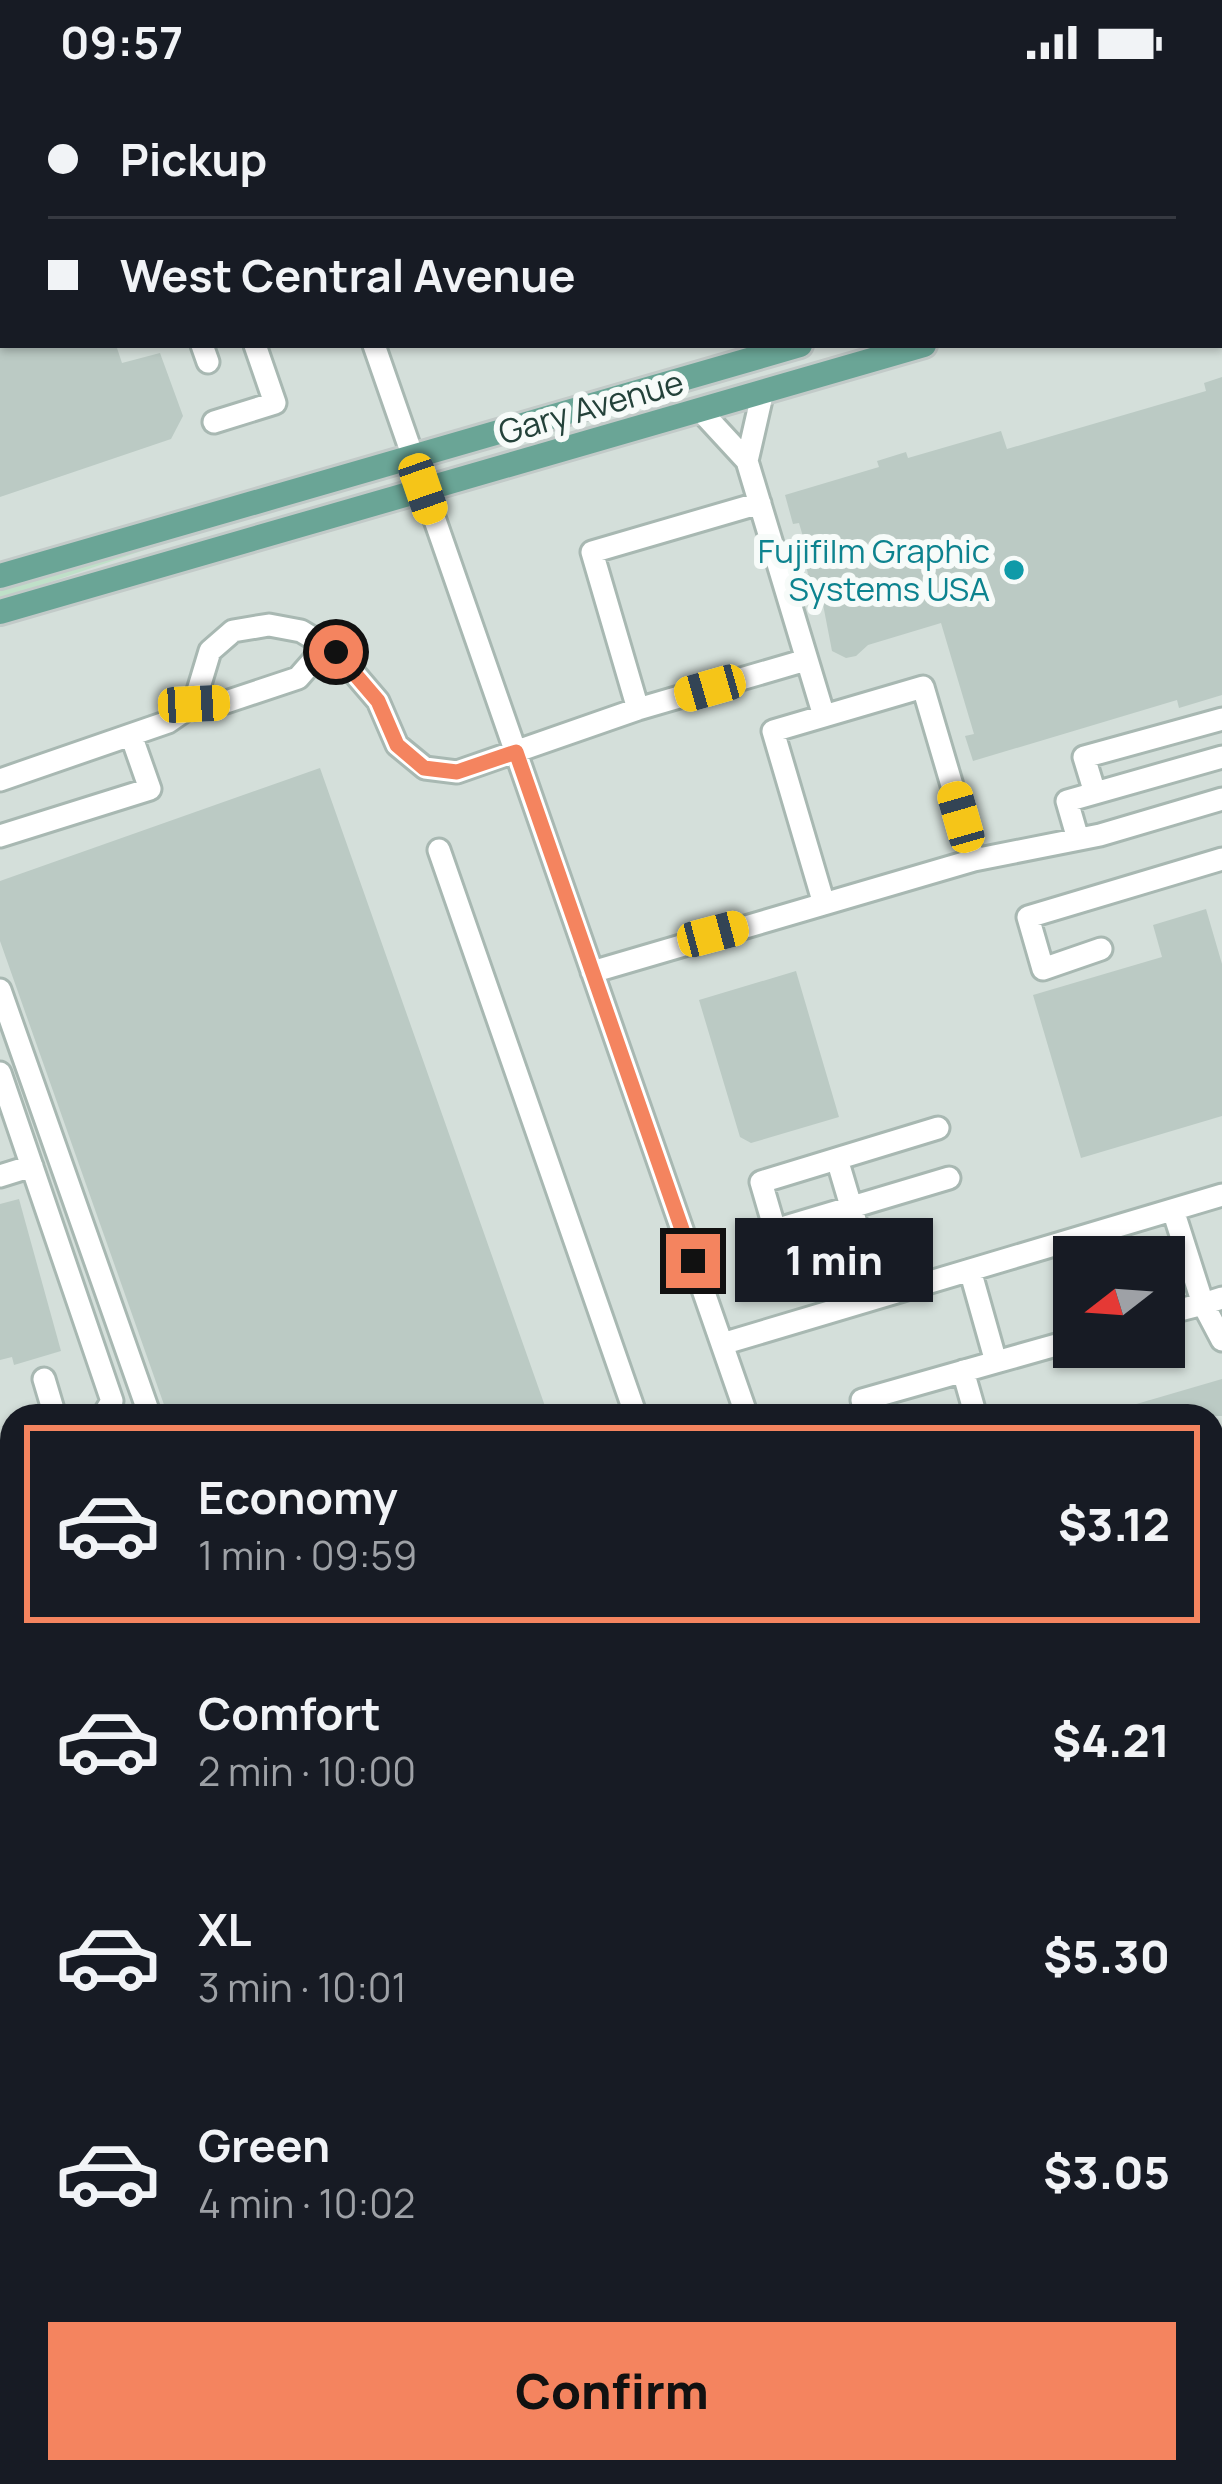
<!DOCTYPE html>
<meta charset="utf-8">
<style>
:root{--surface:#171b24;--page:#20242c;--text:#f1f3f6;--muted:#9ea1a6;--line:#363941;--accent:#f4845f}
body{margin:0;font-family:Manrope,sans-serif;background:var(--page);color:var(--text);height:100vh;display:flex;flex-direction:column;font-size:45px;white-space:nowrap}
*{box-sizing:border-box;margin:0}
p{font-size:39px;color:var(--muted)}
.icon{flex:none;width:66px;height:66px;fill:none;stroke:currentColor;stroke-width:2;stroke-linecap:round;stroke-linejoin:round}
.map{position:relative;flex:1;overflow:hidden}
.drawer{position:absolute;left:0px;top:1320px;width:1224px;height:1080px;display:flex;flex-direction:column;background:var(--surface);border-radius:36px 36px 0 0;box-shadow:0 3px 9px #0004}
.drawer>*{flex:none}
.top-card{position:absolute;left:0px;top:0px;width:1224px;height:264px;box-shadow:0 3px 9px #0004;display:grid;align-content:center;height:264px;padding:0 48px;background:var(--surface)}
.needle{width:78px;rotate:253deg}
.fabs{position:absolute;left:1053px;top:1152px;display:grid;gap:24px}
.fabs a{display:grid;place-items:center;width:132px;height:132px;border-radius:0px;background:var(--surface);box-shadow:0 3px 9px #0004;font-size:60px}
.end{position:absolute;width:54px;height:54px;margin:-27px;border:15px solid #f4845f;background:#111;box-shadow:0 0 0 6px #111}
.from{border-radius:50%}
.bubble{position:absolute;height:84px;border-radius:0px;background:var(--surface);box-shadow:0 3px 9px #0004;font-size:39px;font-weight:800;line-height:84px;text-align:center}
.car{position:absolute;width:36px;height:72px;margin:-36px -18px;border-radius:15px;box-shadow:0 0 9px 3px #0007;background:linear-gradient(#f5c518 24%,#345 0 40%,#f5c518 0 76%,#345 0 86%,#f5c518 0)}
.top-card b{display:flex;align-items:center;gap:42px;height:114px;font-size:45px}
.top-card b+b{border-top:3px solid var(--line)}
.top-card i{width:30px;height:30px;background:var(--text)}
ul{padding:21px 0 0;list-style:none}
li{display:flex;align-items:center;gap:36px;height:198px;margin:0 24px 18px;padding:0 24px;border:6px solid transparent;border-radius:0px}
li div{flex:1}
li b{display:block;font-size:45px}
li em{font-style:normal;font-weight:800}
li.current{border-color:var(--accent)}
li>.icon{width:108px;height:108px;stroke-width:1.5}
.button{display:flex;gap:24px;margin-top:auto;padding:24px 48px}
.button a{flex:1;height:138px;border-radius:0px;background:var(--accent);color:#111;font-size:48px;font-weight:800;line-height:138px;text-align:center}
.status{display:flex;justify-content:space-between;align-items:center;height:84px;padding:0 60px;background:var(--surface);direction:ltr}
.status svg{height:33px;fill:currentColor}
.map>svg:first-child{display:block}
</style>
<div class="status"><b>09:57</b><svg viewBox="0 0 49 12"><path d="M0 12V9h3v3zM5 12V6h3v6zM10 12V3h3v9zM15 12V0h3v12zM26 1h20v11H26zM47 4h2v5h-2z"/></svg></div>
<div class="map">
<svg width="1222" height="2400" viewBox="0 0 1222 2400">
<rect width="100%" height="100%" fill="#e6efeb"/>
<path fill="#d4dfda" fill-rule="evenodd" d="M0,0H1222V2400H0ZM3,3H1221V261H3ZM1074,1173H1164V1263H1074ZM12,1332H1212V2388H12Z"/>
<path fill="#bfe0c8" d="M173,453L174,456L0,515V504Z"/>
<path fill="#bbcac4" d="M0,261H116L122,279L160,269L183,332L171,355L0,413Z
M1222,293V611L1179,624L1177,616L973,677L965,652L974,650L941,539L868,561L856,572L846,574L832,567L821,510L814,512L812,504L807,505L803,491L808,490L806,482L811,480L799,439L793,440L785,411L879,383L877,377L906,368L908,374L1001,347L1007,365L1206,307L1204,299Z
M320,684L546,1325L526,1332H168L0,857V797Z
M1206,825L1222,880V1032L1081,1074L1033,911L1162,873L1153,841Z
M796,887L839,1033L751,1059L740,1053L699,916Z
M19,1115L61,1267L14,1281L12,1273L0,1276V1120Z
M1222,1295V1332H1110L1109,1328Z"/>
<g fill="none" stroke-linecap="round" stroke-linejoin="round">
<defs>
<path id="minor" d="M116,0L117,3
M166,0L167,3
M284,0L285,3
M642,0L643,3
M956,0L957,3
M1221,44H1222
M202,261L208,278
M374,261L747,1332
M699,325L747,377L824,632
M214,338L275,319L255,261
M747,377L763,307
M760,419L592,468L638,625L806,576
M194,620L226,618L298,594L326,562
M0,696L168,638L194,620L210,567L233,547L269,541L301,547L336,568L378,617L397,661L425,684L457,688L638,625
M1095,709L1084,673L1222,635
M0,752L150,705L131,651
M1078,755L1067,717L1222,673
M439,766L636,1332
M824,820L773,647L923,603L974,776
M1101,865L1043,885L1028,833L1222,775
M592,888L974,776L1100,751L1222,715
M0,906L150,1332
M0,989L112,1317L103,1332
M938,1044L761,1098L775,1146L949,1094
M837,1075L878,1213
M0,1092L32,1082
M1222,1214L1203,1220L1222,1256
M1164,1230L1203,1220L1173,1126
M722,1260L1222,1111
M996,1278L1074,1256
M963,1287L975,1329L964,1332
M44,1295L55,1332
M866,1332L862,1316L996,1278L970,1186
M0,1375L12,1372
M0,1668L12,1664
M0,1712L12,1755
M1212,1747L1222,1743
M0,2016L12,2013
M1212,2072L1222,2069
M1222,2338L1212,2342L1222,2370
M901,2388V2400
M1116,2388L1120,2400
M511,2400V2388
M586,2400L628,2388
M1024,2400L1067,2388"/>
<path id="major" d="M1221,140H1222
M1221,176H1222
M0,492L800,261
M0,528L924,261"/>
</defs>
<use href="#minor" stroke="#a8b8b2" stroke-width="27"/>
<use href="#major" stroke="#c2cac8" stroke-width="30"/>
<path stroke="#86b3a5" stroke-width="3" stroke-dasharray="6 9" stroke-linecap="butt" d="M1221,99H1222"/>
<use href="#minor" stroke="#fff" stroke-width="21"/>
<use href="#major" stroke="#6aa596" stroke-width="24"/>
<defs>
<path id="rail" d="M1212,1792L1222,1789
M0,2034L12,2031"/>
</defs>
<use href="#rail" stroke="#5f7d75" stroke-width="10"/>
<use href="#rail" stroke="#f7fbf9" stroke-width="6" stroke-dasharray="18" stroke-linecap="butt"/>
</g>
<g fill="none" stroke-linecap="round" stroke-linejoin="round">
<path stroke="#f4845f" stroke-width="15" d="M336,568L378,617L397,661L424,684L457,688L516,668L693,1177"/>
</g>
<circle fill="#0f9aa8" stroke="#f7fbf9" stroke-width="4.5" cx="1014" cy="486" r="12"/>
<g text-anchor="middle" stroke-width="12" stroke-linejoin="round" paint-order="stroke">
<g font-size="33" fill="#24423a" stroke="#f7fbf9">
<text transform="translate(591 323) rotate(-16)" y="12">Gary Avenue</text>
</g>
<g font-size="33" fill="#0d838f" stroke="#f7fbf9" text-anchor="end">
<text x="990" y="479">Fujifilm Graphic<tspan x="990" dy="38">Systems USA</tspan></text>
</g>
</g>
</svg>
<div class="fabs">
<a><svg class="needle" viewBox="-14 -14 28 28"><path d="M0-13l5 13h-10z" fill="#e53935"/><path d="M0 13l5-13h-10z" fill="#9ea1a6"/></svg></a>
</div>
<i class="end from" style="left:336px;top:568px"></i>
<i class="end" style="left:693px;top:1177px"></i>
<div class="bubble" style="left:735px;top:1134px;width:198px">1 min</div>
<i class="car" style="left:423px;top:405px;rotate:161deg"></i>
<i class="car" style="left:710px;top:604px;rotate:254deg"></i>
<i class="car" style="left:194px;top:620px;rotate:87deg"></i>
<i class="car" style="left:961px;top:733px;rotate:344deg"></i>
<i class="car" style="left:713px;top:850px;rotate:75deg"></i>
<div class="top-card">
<b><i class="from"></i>Pickup</b>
<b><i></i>West Central Avenue</b>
</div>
<section class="drawer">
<ul>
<li class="current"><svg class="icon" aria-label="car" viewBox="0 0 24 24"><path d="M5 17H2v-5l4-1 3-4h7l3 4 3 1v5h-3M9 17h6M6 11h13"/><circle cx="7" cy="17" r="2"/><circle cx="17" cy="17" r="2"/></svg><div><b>Economy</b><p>1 min · 09:59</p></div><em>$3.12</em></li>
<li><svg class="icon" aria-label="car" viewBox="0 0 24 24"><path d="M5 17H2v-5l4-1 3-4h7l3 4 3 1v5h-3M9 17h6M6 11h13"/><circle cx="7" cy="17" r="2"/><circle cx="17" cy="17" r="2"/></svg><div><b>Comfort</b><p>2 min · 10:00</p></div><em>$4.21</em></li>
<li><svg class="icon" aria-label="car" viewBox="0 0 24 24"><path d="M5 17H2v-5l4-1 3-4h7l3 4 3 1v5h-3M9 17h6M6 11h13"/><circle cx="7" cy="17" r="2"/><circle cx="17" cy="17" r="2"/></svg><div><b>XL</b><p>3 min · 10:01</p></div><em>$5.30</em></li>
<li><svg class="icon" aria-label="car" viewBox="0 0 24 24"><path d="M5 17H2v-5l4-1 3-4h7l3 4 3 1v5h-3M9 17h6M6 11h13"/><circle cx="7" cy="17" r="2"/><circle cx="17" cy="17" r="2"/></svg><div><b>Green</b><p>4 min · 10:02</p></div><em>$3.05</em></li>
</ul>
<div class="button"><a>Confirm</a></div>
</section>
</div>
